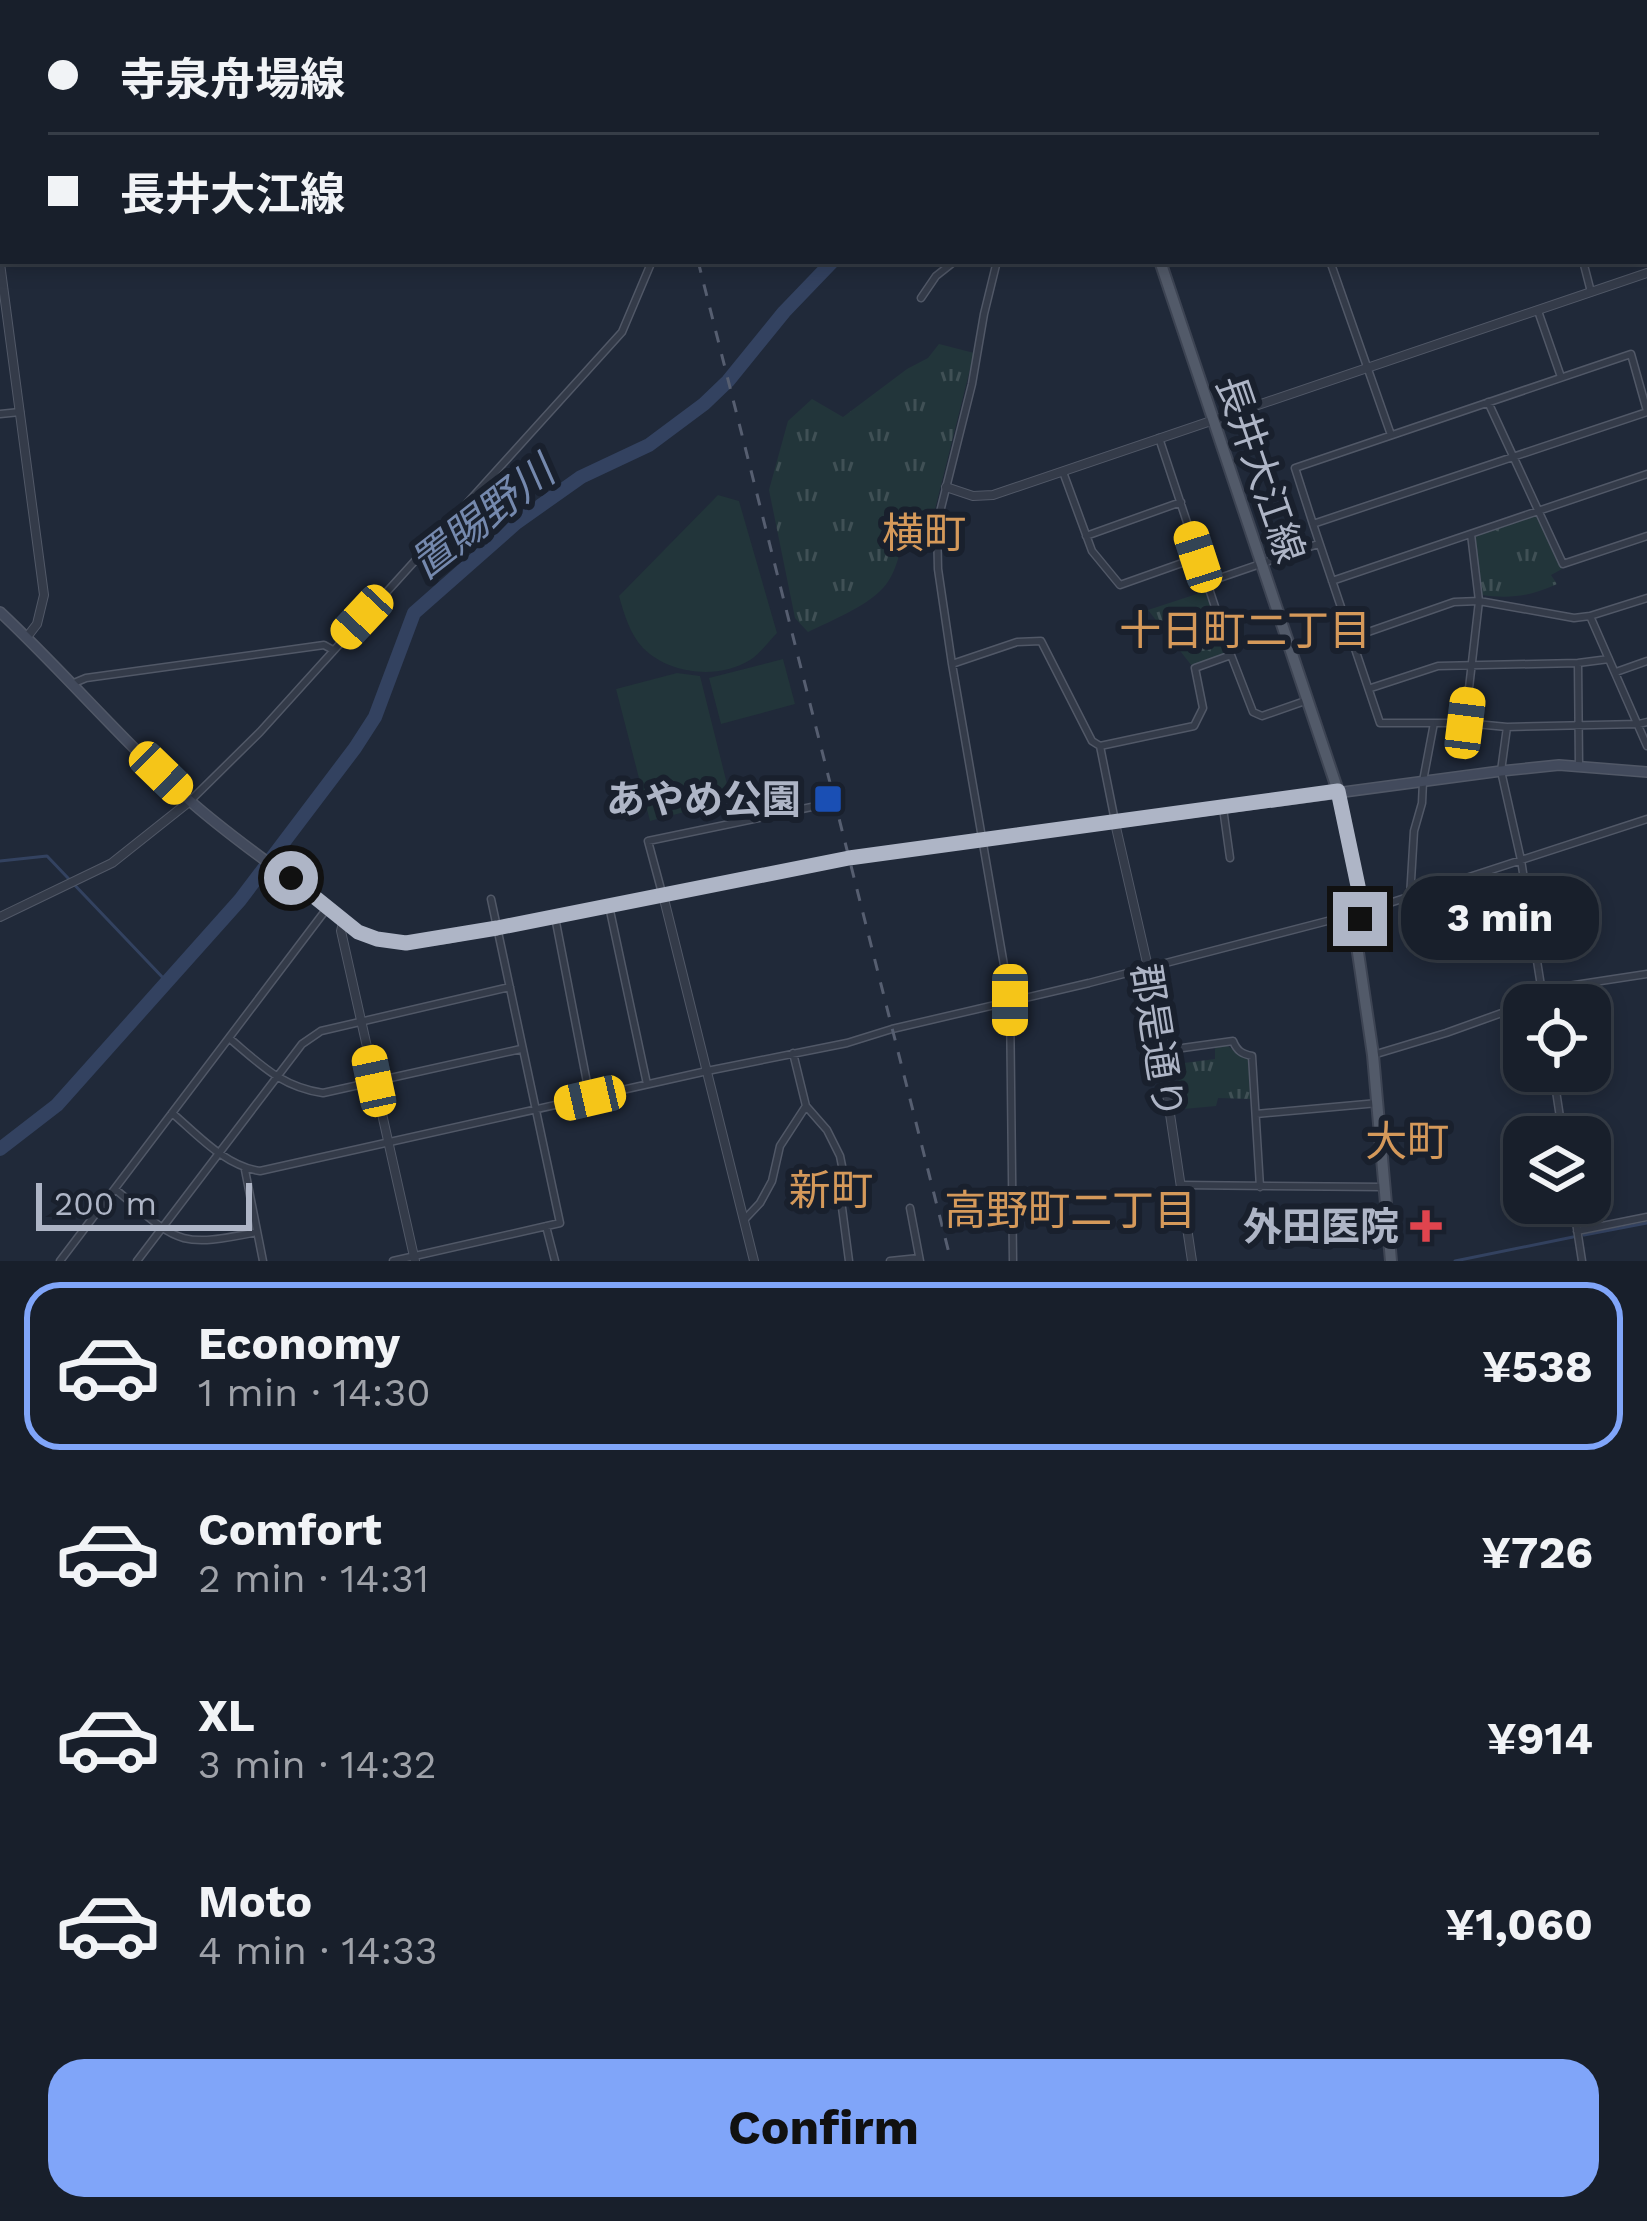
<!DOCTYPE html>
<meta charset="utf-8">
<style>
:root{--surface:#181f2b;--page:#252c37;--text:#f1f3f6;--muted:#9fa2a9;--line:#363d47;--accent:#80a5f9}
body{margin:0;font-family:"Work Sans","Noto Sans JP",sans-serif;background:var(--page);color:var(--text);height:100vh;display:flex;flex-direction:column;font-size:45px;white-space:nowrap}
*{box-sizing:border-box;margin:0}
p{font-size:39px;color:var(--muted)}
.icon{flex:none;width:66px;height:66px;fill:none;stroke:currentColor;stroke-width:2;stroke-linecap:round;stroke-linejoin:round}
.map{position:relative;height:1261px;overflow:hidden}
.drawer{display:flex;flex-direction:column;background:var(--surface);flex:1}
.drawer>*{flex:none}
.top-card{position:absolute;left:0px;top:0px;width:1647px;height:264px;box-shadow:0 6px 18px #0003,0 0 0 3px var(--line);display:grid;align-content:center;height:264px;padding:0 48px;background:var(--surface)}
.controls{position:absolute;left:1503px;top:984px;display:grid;gap:24px}
.controls a{display:grid;place-items:center;width:108px;height:108px;border-radius:24px;background:var(--surface);box-shadow:0 6px 18px #0003,0 0 0 3px var(--line);font-size:60px}
.scale{position:absolute;left:36px;bottom:30px;width:216px;box-sizing:border-box;padding-left:12px;border:6px solid #aeb5c6;border-top:0;font-size:33px;line-height:42px;white-space:nowrap;color:#aeb5c6;-webkit-text-stroke:9px #19202d;paint-order:stroke}
.end{position:absolute;width:54px;height:54px;margin:-27px;border:15px solid #aeb5c6;background:#111;box-shadow:0 0 0 6px #111}
.from{border-radius:50%}
.bubble{position:absolute;height:84px;border-radius:36px;background:var(--surface);box-shadow:0 6px 18px #0003,0 0 0 3px var(--line);font-size:39px;font-weight:700;line-height:84px;text-align:center}
.car{position:absolute;width:36px;height:72px;margin:-36px -18px;border-radius:15px;box-shadow:0 0 9px 3px #0007;background:linear-gradient(#f5c518 24%,#345 0 40%,#f5c518 0 76%,#345 0 86%,#f5c518 0)}
.top-card b{display:flex;align-items:center;gap:42px;height:114px;font-size:45px}
.top-card b+b{border-top:3px solid var(--line)}
.top-card i{width:30px;height:30px;background:var(--text)}
ul{padding:21px 0 0;list-style:none}
li{display:flex;align-items:center;gap:36px;height:168px;margin:0 24px 18px;padding:0 24px;border:6px solid transparent;border-radius:36px}
li div{flex:1}
li b{display:block;font-size:45px}
li em{font-style:normal;font-weight:700}
li.current{border-color:var(--accent)}
li>.icon{width:108px;height:108px;stroke-width:1.5}
.primary-button{display:flex;gap:24px;margin-top:auto;padding:24px 48px}
.primary-button a{flex:1;height:138px;border-radius:36px;background:var(--accent);color:#111;font-size:48px;font-weight:700;line-height:138px;text-align:center}
.map>svg:first-child{display:block}
</style>
<div class="map">
<svg width="1647" height="1261" viewBox="0 0 1647 1261">
<defs>
<pattern id="grass-tufts" width="24" height="20" patternUnits="userSpaceOnUse" patternTransform="scale(3)"><rect width="24" height="20" fill="#22353a"/><path d="M3 7l-1-3M5 7V3M7 7l1-3M15 17l-1-3M17 17v-4M19 17l1-3" fill="none" stroke="#405055"/></pattern>
</defs>
<rect width="100%" height="100%" fill="#202939"/>
<path fill="url(#grass-tufts)" d="M939,344L974,353L933,517L907,516C903,538 899,571 883,588C864,608 832,620 808,632L795,618L769,490L788,421L812,399L843,417L907,369L928,358Z
M1537,514L1562,569L1551,575L1557,584C1531,596 1511,599 1482,595L1475,535Z
M1206,591L1225,653L1192,666L1148,610Z
M1227,1045L1237,1054L1248,1059L1251,1099L1218,1098L1216,1106L1183,1109L1176,1064L1215,1059V1047Z"/>
<path fill="#22353a" d="M718,495L739,501L777,633C769,641 760,654 750,660C718,680 669,674 643,648C630,634 624,614 619,596Z
M783,659L795,704L721,724L709,678Z
M677,673L700,676L731,800L650,821L616,689Z"/>
<g fill="none" stroke-linecap="round" stroke-linejoin="round">
<path stroke="#334260" stroke-width="3" d="M932,3L935,0
M0,861L47,856L167,982
M1584,1235L1647,1223
M1455,1261L1573,1237"/>
<path stroke="#334260" stroke-width="14" d="M1140,3L1147,0
M0,1149L57,1105L240,900L355,748L375,717L414,613L516,523L581,477L649,445L704,404L728,381L784,312L833,261"/>
<defs>
<path id="minor" d="M627,0V3
M812,0L815,3
M1046,3L1048,0
M1644,76L1647,75
M997,261L984,314L972,384L937,524L938,569L952,664L1010,1000L1013,1261
M1330,261L1391,435
M1583,261L1591,292
M921,298L936,276L955,261
M1538,311L1561,377
M1488,402L1563,564L1647,536
M0,414L20,412
M1159,438L1231,655L1253,712L1262,716L1305,701
M1063,472L1092,551L1120,585L1199,557
M1313,524L1295,468L1631,354L1647,411
M1086,536L1181,502
M1332,581L1647,474
M1208,582L1318,544
M1590,616L1647,746
M1351,638L1454,602L1479,601L1574,618L1590,616L1647,598
M1578,663L1579,766
M952,664L1017,642L1041,641L1092,741L1100,746L1115,821
M1616,672L1647,661
M74,683L86,678L324,645L333,650
M1371,688L1438,666L1578,663L1609,659
M1434,723H1380L1313,524L1647,412
M1465,723L1507,727L1501,771L1521,860L1544,1005
M1507,727L1639,724L1647,722
M1100,746L1194,726L1203,708L1195,668L1231,655
M190,801L260,732L622,332L652,261
M1223,808L1230,858
M662,893L648,841L826,804
M1410,897L1414,831L1422,803L1423,781L1434,723H1465L1479,601L1471,534
M609,906L647,1084
M555,917L590,1098
M1542,990L1647,974
M229,1038C260,1064 281,1087 323,1093L521,1049
M1161,1051L1233,1041C1237,1051 1242,1054 1252,1056L1260,1187
M793,1053L806,1106L827,1130L840,1156L845,1181L841,1200L849,1261
M1373,1055L1446,1033L1524,1005
M1553,1071L1563,1137
M172,1113C198,1135 225,1166 260,1171L707,1071L847,1043L892,1029L1089,983L1362,912L1647,819
M1256,1114L1378,1103
M245,1170L263,1261
M1181,1185L1383,1187
M115,1189C177,1241 175,1249 257,1232
M1573,1203L1582,1261
M910,1208L920,1261
M744,1220L760,1203L772,1181L780,1146L806,1106
M546,1226L555,1261
M1577,1231L1647,1217
M60,1261L328,907
M137,1261L302,1044L321,1031L510,987
M393,1261L560,1223L491,899
M890,1261L919,1258"/>
<path id="tertiary" d="M0,263L44,595L37,624L27,637
M946,487L973,496L993,495L1647,273
M1115,823L1148,967L1192,1261
M663,895L754,1261
M0,917L112,863L190,801
M344,919L341,931L415,1261"/>
<path id="secondary" d="M1611,0V3
M1644,141L1647,152
M0,612C65,673 123,742 190,801C243,848 304,886 358,931L377,939L406,943L446,938L849,858L1501,771L1559,765L1647,772"/>
<path id="primary" d="M1070,0L1071,3
M1160,261L1338,791L1362,905L1355,932L1373,1055L1391,1261"/>
</defs>
<use href="#minor" stroke="#515867" stroke-width="9"/>
<use href="#tertiary" stroke="#515867" stroke-width="10"/>
<use href="#secondary" stroke="#515867" stroke-width="12"/>
<use href="#primary" stroke="#3d4453" stroke-width="14"/>
<use href="#minor" stroke="#343b49" stroke-width="6"/>
<use href="#tertiary" stroke="#343b49" stroke-width="8"/>
<use href="#secondary" stroke="#424a5c" stroke-width="9"/>
<use href="#primary" stroke="#525a69" stroke-width="10"/>
<path stroke="#565e70" stroke-width="3" stroke-dasharray="12 12" stroke-linecap="butt" d="M637,0L638,3
M698,261L951,1261"/>
</g>
<g fill="none" stroke-linecap="round" stroke-linejoin="round">
<path stroke="#aeb5c6" stroke-width="15" d="M291,878L358,932L377,939L406,943L497,928L849,858L1338,791L1362,905L1360,919"/>
</g>
<rect fill="#1a4fb4" stroke="#19202d" stroke-width="4.5" x="813" y="784" width="30" height="30" rx="6"/>
<path fill="#e0444e" stroke="#19202d" stroke-width="4.5" d="M1420 1208h12v12h12v12h-12v12h-12v-12h-12v-12h12z"/>
<g text-anchor="middle" stroke-width="12" stroke-linejoin="round" paint-order="stroke">
<g font-size="39" fill="#aeb5c6" stroke="#19202d">
<text transform="translate(1261 469) rotate(71)" y="14">長井大江線</text>
<text transform="translate(1158 1041) rotate(81)" y="14">郡是通り</text>
</g>
<g font-size="39" font-weight="bold" fill="#aeb5c6" stroke="#19202d" text-anchor="end">
<text x="801" y="813">あやめ公園</text>
<text x="1399" y="1240">外田医院</text>
</g>
<g font-size="42" font-style="italic" fill="#7589ae" stroke="#19202d">
<text transform="translate(482 517) rotate(-38)" y="15">置賜野川</text>
</g>
<g font-size="42" fill="#d5995a" stroke="#19202d">
<text x="924" y="548">横町</text>
<text x="1245" y="645">十日町二丁目</text>
<text x="1407" y="1156">大町</text>
<text x="831" y="1205">新町</text>
<text x="1070" y="1225">高野町二丁目</text>
</g>
</g>
</svg>
<div class="controls">
<a><svg class="icon" aria-label="locate" viewBox="0 0 24 24"><circle cx="12" cy="12" r="6"/><path d="M12 2v4M12 18v4M2 12h4M18 12h4"/></svg></a>
<a><svg class="icon" aria-label="layers" viewBox="0 0 24 24"><path d="M12 4l9 5-9 5-9-5zM3 14l9 5 9-5"/></svg></a>
</div>
<div class="scale">200 m</div>
<i class="end from" style="left:291px;top:878px"></i>
<i class="end" style="left:1360px;top:919px"></i>
<div class="bubble" style="left:1401px;top:876px;width:198px">3 min</div>
<i class="car" style="left:1198px;top:557px;rotate:342deg"></i>
<i class="car" style="left:362px;top:617px;rotate:223deg"></i>
<i class="car" style="left:1465px;top:723px;rotate:7deg"></i>
<i class="car" style="left:161px;top:773px;rotate:134deg"></i>
<i class="car" style="left:1010px;top:1000px;rotate:180deg"></i>
<i class="car" style="left:374px;top:1081px;rotate:348deg"></i>
<i class="car" style="left:590px;top:1098px;rotate:257deg"></i>
<div class="top-card">
<b><i class="from"></i>寺泉舟場線</b>
<b><i></i>長井大江線</b>
</div>
</div>
<section class="drawer">
<ul>
<li class="current"><svg class="icon" aria-label="car" viewBox="0 0 24 24"><path d="M5 17H2v-5l4-1 3-4h7l3 4 3 1v5h-3M9 17h6M6 11h13"/><circle cx="7" cy="17" r="2"/><circle cx="17" cy="17" r="2"/></svg><div><b>Economy</b><p>1 min · 14:30</p></div><em>¥538</em></li>
<li><svg class="icon" aria-label="car" viewBox="0 0 24 24"><path d="M5 17H2v-5l4-1 3-4h7l3 4 3 1v5h-3M9 17h6M6 11h13"/><circle cx="7" cy="17" r="2"/><circle cx="17" cy="17" r="2"/></svg><div><b>Comfort</b><p>2 min · 14:31</p></div><em>¥726</em></li>
<li><svg class="icon" aria-label="car" viewBox="0 0 24 24"><path d="M5 17H2v-5l4-1 3-4h7l3 4 3 1v5h-3M9 17h6M6 11h13"/><circle cx="7" cy="17" r="2"/><circle cx="17" cy="17" r="2"/></svg><div><b>XL</b><p>3 min · 14:32</p></div><em>¥914</em></li>
<li><svg class="icon" aria-label="car" viewBox="0 0 24 24"><path d="M5 17H2v-5l4-1 3-4h7l3 4 3 1v5h-3M9 17h6M6 11h13"/><circle cx="7" cy="17" r="2"/><circle cx="17" cy="17" r="2"/></svg><div><b>Moto</b><p>4 min · 14:33</p></div><em>¥1,060</em></li>
</ul>
<div class="primary-button"><a>Confirm</a></div>
</section>
